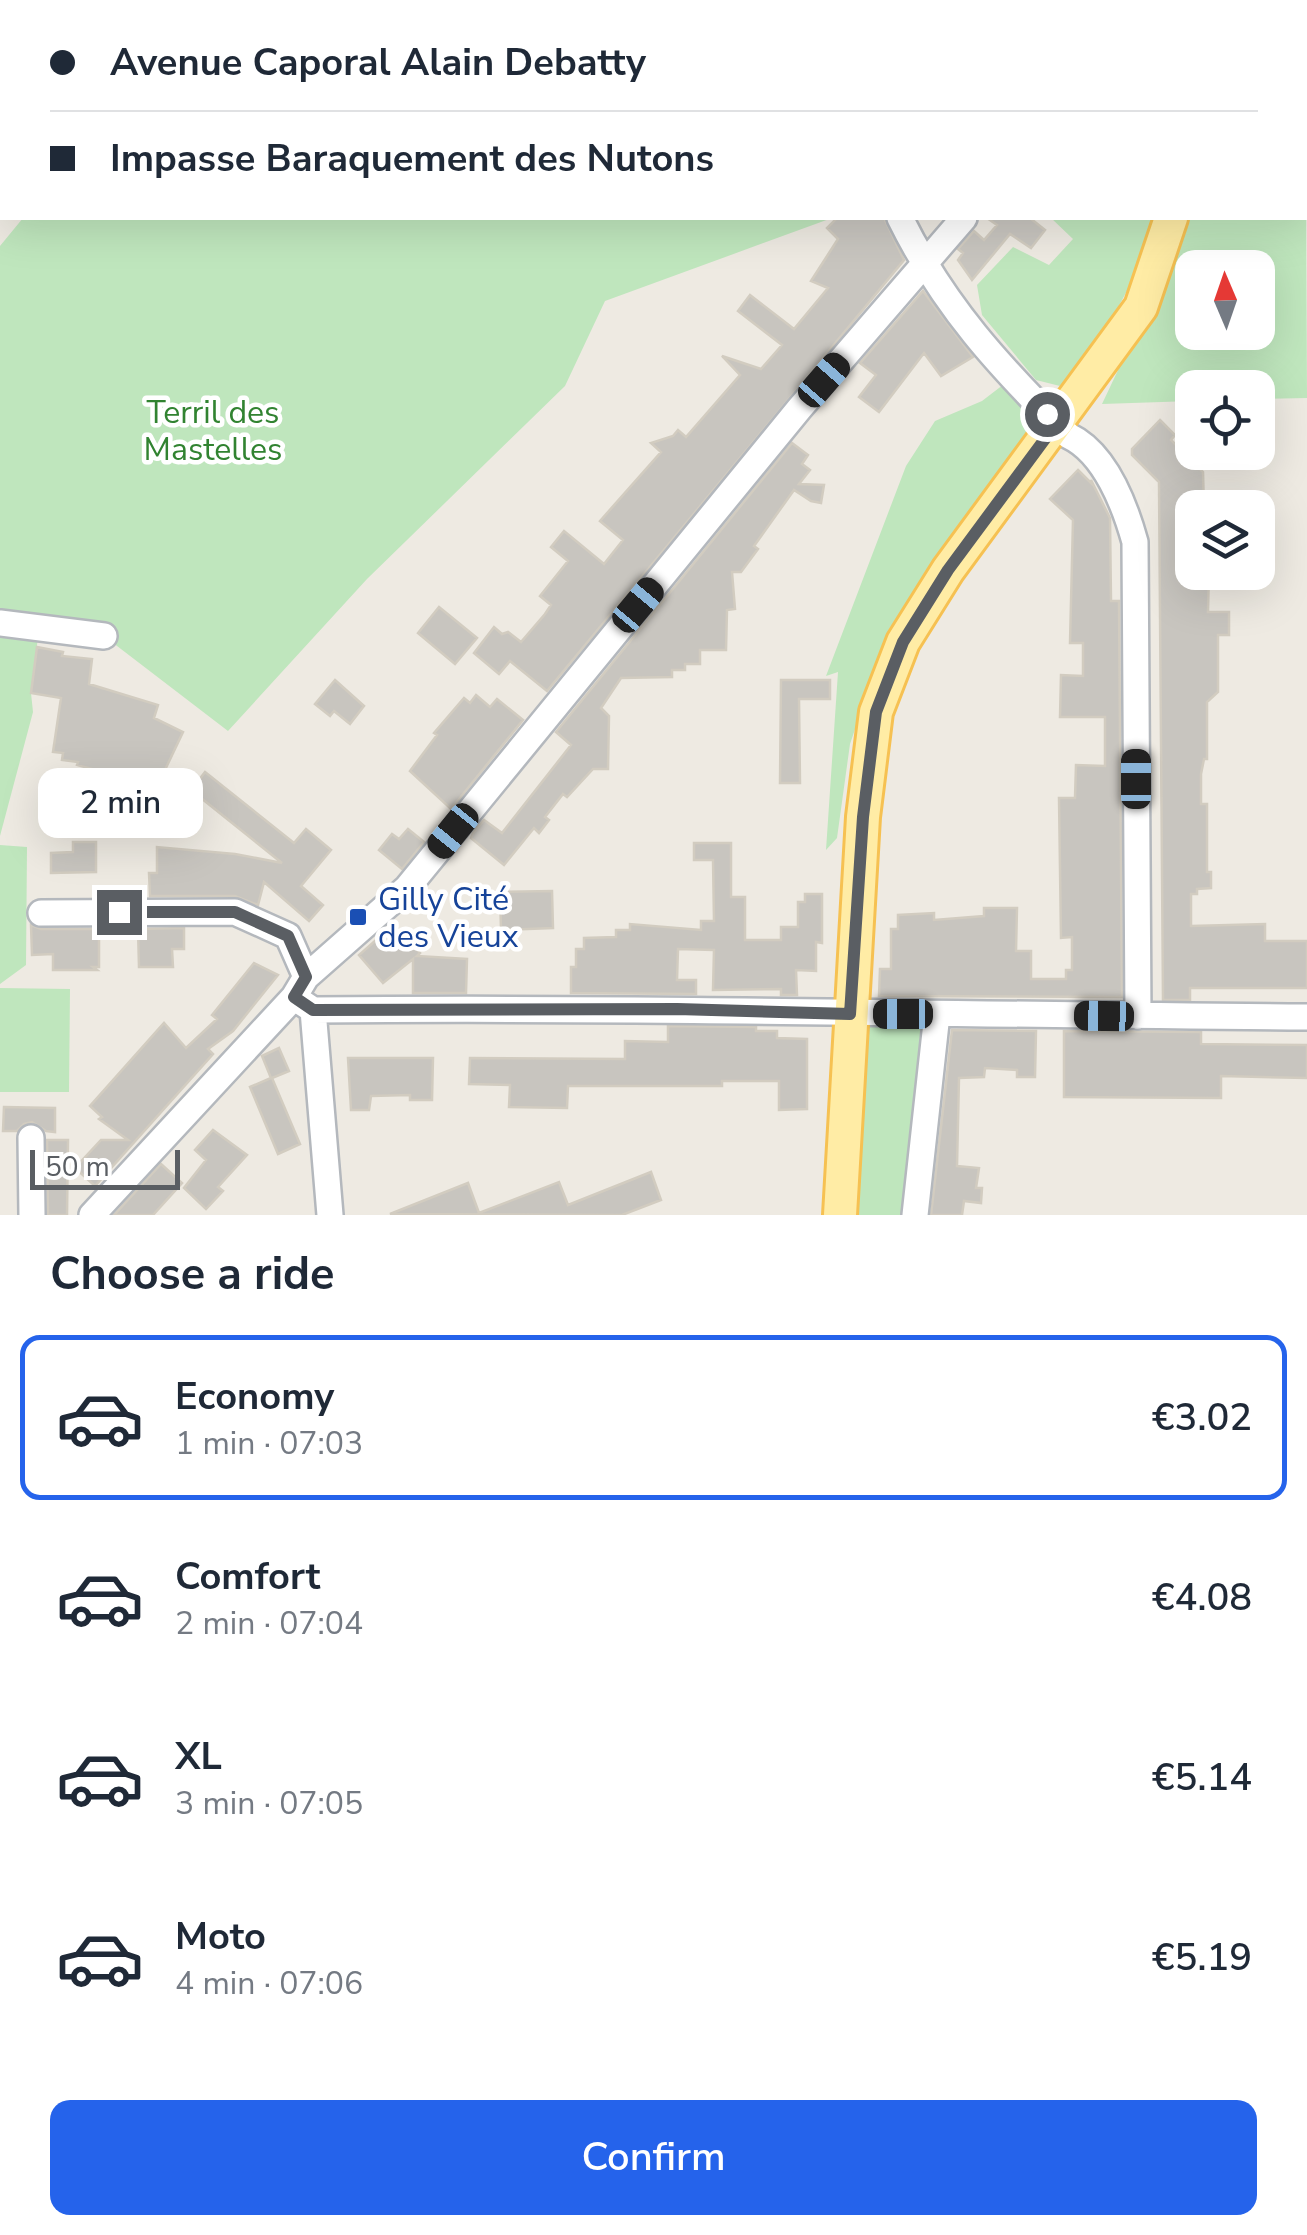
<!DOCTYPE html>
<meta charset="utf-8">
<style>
:root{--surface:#fff;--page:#f6f6f7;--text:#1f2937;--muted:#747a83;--line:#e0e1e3;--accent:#2563eb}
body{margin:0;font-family:"Nunito Sans",sans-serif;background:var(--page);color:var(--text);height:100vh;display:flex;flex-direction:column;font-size:38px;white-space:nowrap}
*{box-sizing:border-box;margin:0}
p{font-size:32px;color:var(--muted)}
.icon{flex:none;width:55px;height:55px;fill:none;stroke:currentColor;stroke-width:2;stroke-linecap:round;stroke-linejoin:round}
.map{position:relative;height:1215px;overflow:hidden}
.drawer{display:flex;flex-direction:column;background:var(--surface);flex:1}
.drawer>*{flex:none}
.guide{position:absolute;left:0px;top:0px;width:1308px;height:220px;box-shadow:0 10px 40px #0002;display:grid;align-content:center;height:220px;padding:0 50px;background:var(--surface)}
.needle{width:65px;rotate:358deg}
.tools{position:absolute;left:1175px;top:250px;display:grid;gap:20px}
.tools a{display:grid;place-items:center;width:100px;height:100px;border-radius:20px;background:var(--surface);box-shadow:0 10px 40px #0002;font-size:50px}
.scale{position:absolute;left:30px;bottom:25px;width:150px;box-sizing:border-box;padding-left:10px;border:5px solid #5a5e63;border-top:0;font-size:28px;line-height:35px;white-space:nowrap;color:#5a5e63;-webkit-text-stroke:8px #fff;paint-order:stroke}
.end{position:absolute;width:45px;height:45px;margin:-22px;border:12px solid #5a5e63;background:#fff;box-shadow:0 0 0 5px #fff}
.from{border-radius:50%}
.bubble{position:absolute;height:70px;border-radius:20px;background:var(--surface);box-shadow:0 10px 40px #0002;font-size:32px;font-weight:600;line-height:70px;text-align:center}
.car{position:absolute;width:30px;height:60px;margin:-30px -15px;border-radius:12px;box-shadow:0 0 8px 2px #0007;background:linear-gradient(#222 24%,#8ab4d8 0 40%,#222 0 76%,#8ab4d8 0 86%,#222 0)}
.guide b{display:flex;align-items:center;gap:35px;height:95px;font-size:38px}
.guide b+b{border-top:2px solid var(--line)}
.guide i{width:25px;height:25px;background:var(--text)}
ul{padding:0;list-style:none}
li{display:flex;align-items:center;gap:30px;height:165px;margin:0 20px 15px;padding:0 30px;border:5px solid transparent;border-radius:20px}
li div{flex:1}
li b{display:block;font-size:38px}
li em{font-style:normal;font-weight:600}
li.selected{border-color:var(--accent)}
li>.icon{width:90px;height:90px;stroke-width:1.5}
h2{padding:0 50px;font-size:45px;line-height:120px}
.cta{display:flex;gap:20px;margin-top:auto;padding:20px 50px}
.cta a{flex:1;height:115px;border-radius:20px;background:var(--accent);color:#fff;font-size:40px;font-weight:600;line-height:115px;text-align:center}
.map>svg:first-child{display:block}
</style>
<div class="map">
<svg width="1307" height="1215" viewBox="0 0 1307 1215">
<rect width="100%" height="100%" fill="#eeeae2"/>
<path fill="#bfe6bd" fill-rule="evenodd" d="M0,0H655L656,2H2V23Z
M1305,16L1307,398L1258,399V388H1192V401L1102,404L1190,218H1305ZM1192,268H1258V332H1192Z
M23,218H832L605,301L565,386L367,579L228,731L104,636L0,620V246Z
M1051,218H1152L1139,268L1095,351L1060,386L1036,380L982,315L977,285L1013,247L1049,265L1073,239Z
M1012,378L1047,414L889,629L850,744L837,838L826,850L838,672L826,676L906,466L935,421L982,401Z
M0,633L38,637L31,693L33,712L0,836Z
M0,845L27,847L26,965L0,984Z
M0,988L70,989L69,1092H0Z
M926,1024L911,1215H854L860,1025Z"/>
<path fill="#c8c5bf" stroke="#d2ccc0" stroke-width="2.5" d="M837,218H884L904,260L547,691L510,661L499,674L474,653L494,627L502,634L508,632L521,642L545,614L551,605L540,596L568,561L551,547L564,531L604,564L623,540L600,521L661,452L651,443L673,436L678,430L686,437L740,375L722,356L761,369L782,345L738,311L750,295L794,329L828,288L811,281L838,239L827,228Z
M987,218H1030L1045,230L1031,248L1010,234L972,280L958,260L963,253L958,249L974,231L984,240L997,225Z
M923,291L973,357L941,376L924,353L879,412L859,397L876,375L860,363Z
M1160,420L1175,435L1171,440L1203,472L1204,508H1192V572H1209L1208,612H1229V635H1218V692L1207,702V759H1204L1201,774V804H1207V872H1211V888L1197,889V894H1191V926L1265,924V941H1307V988H1190V1000H1163L1159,482L1132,455V449Z
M792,443L808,455L802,464L810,470L799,484L824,485L821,503L811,501L794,490L754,546L758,549L741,572H732L735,609L727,610L726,650H700V664H685V670H672V677L621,678L601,708L609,716L608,769H593L567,797L563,794L545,817L549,820L539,833L534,828L504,865L471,838L473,833L484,820L502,833L571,745L556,732Z
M1078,470L1091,483V480L1110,518L1111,601H1119L1122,997L879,996L880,969H891V929H898V915L934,913V920L984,916V908H1017L1016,951H1031V979H1066V970H1072V937L1061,938L1059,798H1075L1076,765L1105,766V717H1060L1061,675L1083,676V643H1070L1073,520L1050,499Z
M439,607L477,638L455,664L418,633Z
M37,647L63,652L62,656L92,659L89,684L158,705L154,718L183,732L155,791L141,784L134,799L109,793L95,787L99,771L77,765L78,762L62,760L63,753L53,752L61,698L31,693Z
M335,680L364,706L350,724L334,711L330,716L315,704Z
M781,680H830V699H799L800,783H780Z
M476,695L490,707L497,699L523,720L451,809L410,771L437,735L434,733L464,698L470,703Z
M205,772L294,843L306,829L331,850L301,886L323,905L309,921L264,882L258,905L235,896H150L149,873H157V847L235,854L282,863L191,790Z
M408,829L424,842L402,869L379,850L392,834L399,839Z
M73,842H96V872L51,873V853L73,852Z
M694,843H731V897H745V940H781V927H798V902H805V894H822V943L816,942V971L796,970L797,995H781V989L713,990L714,950L678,949L677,980H696V994L571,993V967H576V949H584V938L616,937V930H630V924L701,930V921H714L713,860H694Z
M552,891L553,928L501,930L500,892Z
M394,924L420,953L417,956L467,959L466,993H413V959L383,983L359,955Z
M31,925L41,929H99V967H93L97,970H53V954L32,955Z
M184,928V949H172L173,967H139L138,929Z
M254,963L278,975L233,1031L208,1049L213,1054L95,1186L75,1168L101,1140H128L99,1119L102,1117L90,1106L164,1023L186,1048L217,1019L212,1015Z
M668,1026L756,1027V1031H777V1038L807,1039V1109L779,1110V1081H722V1086H568L567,1108L509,1107L510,1085L469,1084L470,1058L625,1059V1041L668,1042Z
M952,1030L1036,1031L1035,1077H1017V1070L985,1068L984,1077L959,1078L957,1166L979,1168L976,1188H982L981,1203L964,1201L962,1215H931Z
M1064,1031L1201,1032V1044L1307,1045V1078L1221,1076V1098L1064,1097Z
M279,1048L289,1071L272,1078L300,1144L278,1154L250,1087L271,1078L262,1056Z
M348,1058H433L432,1100H410V1095L371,1096L369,1110H351Z
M4,1107L55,1108V1132L46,1131L32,1122L24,1124L17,1131H3Z
M213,1130L247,1155L218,1187L223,1191L206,1209L184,1188L206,1160L195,1150Z
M47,1140H68L67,1215H48Z
M161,1164L182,1183L153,1215H114Z
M651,1172L661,1200L622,1215L390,1214L468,1183L479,1213L559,1182L568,1205Z"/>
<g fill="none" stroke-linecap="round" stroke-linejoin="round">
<defs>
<path id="minor" d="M816,0L817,2
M163,2L165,0
M0,202L2,199
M900,218C944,307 999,366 1069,436C1105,453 1125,506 1135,542L1138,1016
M0,623L104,636
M41,913L235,912L288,936L306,977
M301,1002L313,1010L330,1215
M313,1010C644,1007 976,1015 1307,1017
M31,1138L32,1215
M92,1215L294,997L306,977L407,888L799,409L964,218
M915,1215L937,1014"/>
<path id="major" d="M1148,0V2
M840,1215L863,817L876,712L903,642L948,570L1141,307L1171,218"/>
</defs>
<use href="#minor" stroke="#b4b8bd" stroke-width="30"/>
<use href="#major" stroke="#f6c152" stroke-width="38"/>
<use href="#minor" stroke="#fff" stroke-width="25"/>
<use href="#major" stroke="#ffeca5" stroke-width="32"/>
</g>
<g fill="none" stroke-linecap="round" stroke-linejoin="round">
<path stroke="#5a5e63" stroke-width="12" d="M119,912H235L288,936L306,977L294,997L313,1010L677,1009L850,1014L863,817L876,712L903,642L948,570L1056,424L1047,414"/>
</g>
<rect fill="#1a4fb4" stroke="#fff" stroke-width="4" x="348" y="907" width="20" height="20" rx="5"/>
<g text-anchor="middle" stroke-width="9" stroke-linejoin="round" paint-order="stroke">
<g font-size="32" fill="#318331" stroke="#fff">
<text x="213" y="423">Terril des<tspan x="213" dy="37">Mastelles</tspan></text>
</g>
<g font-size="32" fill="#164399" stroke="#fff" text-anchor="start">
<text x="378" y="910">Gilly Cité<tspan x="378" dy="37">des Vieux</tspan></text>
</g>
</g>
</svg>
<div class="tools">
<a><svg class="needle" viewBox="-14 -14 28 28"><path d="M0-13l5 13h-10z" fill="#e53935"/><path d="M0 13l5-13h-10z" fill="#747a83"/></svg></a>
<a><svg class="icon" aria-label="locate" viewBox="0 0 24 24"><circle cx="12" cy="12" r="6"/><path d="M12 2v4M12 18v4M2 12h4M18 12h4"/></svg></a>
<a><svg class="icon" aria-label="layers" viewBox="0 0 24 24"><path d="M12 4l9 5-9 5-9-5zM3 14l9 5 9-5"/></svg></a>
</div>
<div class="scale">50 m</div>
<i class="end from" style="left:1047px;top:414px"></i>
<i class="end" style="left:119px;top:912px"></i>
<div class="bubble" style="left:38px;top:768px;width:165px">2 min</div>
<i class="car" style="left:824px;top:380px;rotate:41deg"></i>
<i class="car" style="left:638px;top:605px;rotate:40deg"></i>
<i class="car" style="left:1136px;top:779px;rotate:0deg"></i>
<i class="car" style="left:453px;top:831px;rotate:219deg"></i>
<i class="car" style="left:903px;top:1014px;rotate:270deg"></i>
<i class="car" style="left:1104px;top:1016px;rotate:271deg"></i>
<div class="guide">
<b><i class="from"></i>Avenue Caporal Alain Debatty</b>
<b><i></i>Impasse Baraquement des Nutons</b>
</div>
</div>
<section class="drawer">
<h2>Choose a ride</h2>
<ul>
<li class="selected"><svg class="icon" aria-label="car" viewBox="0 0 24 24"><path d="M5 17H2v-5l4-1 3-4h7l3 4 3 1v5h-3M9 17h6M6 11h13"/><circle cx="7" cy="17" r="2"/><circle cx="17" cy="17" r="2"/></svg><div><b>Economy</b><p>1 min · 07:03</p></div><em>€3.02</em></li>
<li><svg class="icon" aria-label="car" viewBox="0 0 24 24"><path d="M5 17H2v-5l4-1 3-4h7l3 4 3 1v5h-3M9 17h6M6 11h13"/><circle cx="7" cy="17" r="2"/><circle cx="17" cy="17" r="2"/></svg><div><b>Comfort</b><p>2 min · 07:04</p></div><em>€4.08</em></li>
<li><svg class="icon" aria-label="car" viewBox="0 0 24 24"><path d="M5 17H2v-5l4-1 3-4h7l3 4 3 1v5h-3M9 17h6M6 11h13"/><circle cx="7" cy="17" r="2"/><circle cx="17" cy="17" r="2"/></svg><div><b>XL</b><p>3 min · 07:05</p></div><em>€5.14</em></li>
<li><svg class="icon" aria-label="car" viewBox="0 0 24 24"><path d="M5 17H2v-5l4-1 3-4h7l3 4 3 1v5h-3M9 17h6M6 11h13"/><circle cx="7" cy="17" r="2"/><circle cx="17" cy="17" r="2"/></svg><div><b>Moto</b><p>4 min · 07:06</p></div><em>€5.19</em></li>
</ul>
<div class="cta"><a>Confirm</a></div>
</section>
